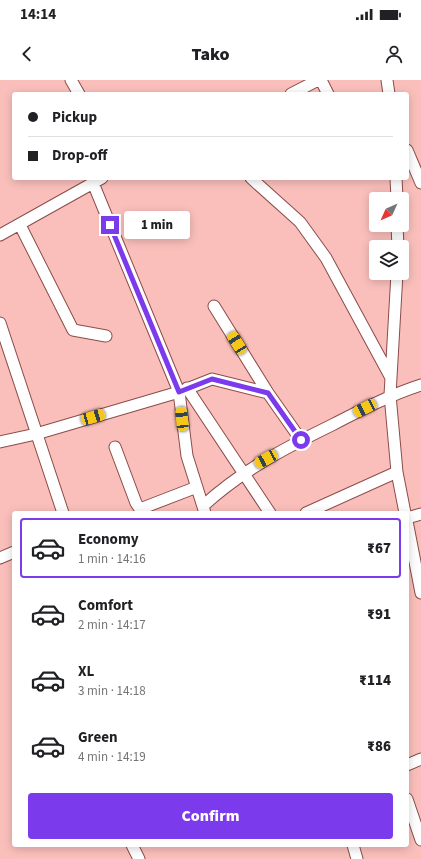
<!DOCTYPE html>
<meta charset="utf-8">
<style>
:root{--surface:#fff;--page:#f6f6f6;--text:#202124;--muted:#757577;--line:#e0e0e0;--accent:#7c3aed}
body{margin:0;font-family:"Source Sans 3",sans-serif;background:var(--page);color:var(--text);height:100vh;display:flex;flex-direction:column;font-size:15px;white-space:nowrap}
*{box-sizing:border-box;margin:0}
p{font-size:13px;color:var(--muted)}
.icon{flex:none;width:22px;height:22px;fill:none;stroke:currentColor;stroke-width:2;stroke-linecap:round;stroke-linejoin:round}
.map{position:relative;flex:1;overflow:hidden}
.sheet{position:absolute;left:12px;top:431px;width:397px;height:336px;display:flex;flex-direction:column;background:var(--surface);border-radius:4px;box-shadow:0 2px 10px #0003}
.sheet>*{flex:none}
.top-card{position:absolute;left:12px;top:12px;width:397px;height:88px;border-radius:4px;box-shadow:0 2px 10px #0003;display:grid;align-content:center;height:88px;padding:0 16px;background:var(--surface)}
.needle{width:26px;rotate:225deg}
.tools{position:absolute;left:369px;top:112px;display:grid;gap:8px}
.tools a{display:grid;place-items:center;width:40px;height:40px;border-radius:4px;background:var(--surface);box-shadow:0 2px 10px #0003;font-size:20px}
.end{position:absolute;width:18px;height:18px;margin:-9px;border:5px solid #7c3aed;background:#fff;box-shadow:0 0 0 2px #fff}
.from{border-radius:50%}
.bubble{position:absolute;height:28px;border-radius:4px;background:var(--surface);box-shadow:0 2px 10px #0003;font-size:13px;font-weight:800;line-height:28px;text-align:center}
.car{position:absolute;width:12px;height:24px;margin:-12px -6px;border-radius:5px;box-shadow:0 0 3px 1px #0007;background:linear-gradient(#f5c518 24%,#345 0 40%,#f5c518 0 76%,#345 0 86%,#f5c518 0)}
.top-card b{display:flex;align-items:center;gap:14px;height:38px;font-size:15px}
.top-card b+b{border-top:1px solid var(--line)}
.top-card i{width:10px;height:10px;background:var(--text)}
ul{padding:7px 0 0;list-style:none}
li{display:flex;align-items:center;gap:12px;height:60px;margin:0 8px 6px;padding:0 8px;border:2px solid transparent;border-radius:4px}
li div{flex:1}
li b{display:block;font-size:15px}
li em{font-style:normal;font-weight:800}
li.selected{border-color:var(--accent)}
li>.icon{width:36px;height:36px;stroke-width:1.5}
.cta{display:flex;gap:8px;margin-top:auto;padding:8px 16px}
.cta a{flex:1;height:46px;border-radius:4px;background:var(--accent);color:#fff;font-size:16px;font-weight:800;line-height:46px;text-align:center}
.status{display:flex;justify-content:space-between;align-items:center;height:28px;padding:0 20px;background:var(--surface);direction:ltr}
.status svg{height:11px;fill:currentColor}
header{display:flex;justify-content:space-between;align-items:center;height:52px;padding:0 16px;background:var(--surface);font-size:18px;font-weight:800}
.map>svg:first-child{display:block}
</style>
<div class="status"><b>14:14</b><svg viewBox="0 0 49 12"><path d="M0 12V9h3v3zM5 12V6h3v6zM10 12V3h3v9zM15 12V0h3v12zM26 1h20v11H26zM47 4h2v5h-2z"/></svg></div>
<header><svg class="icon" aria-label="back" viewBox="0 0 24 24"><path d="M15 5l-7 7 7 7"/></svg>Tako<svg class="icon" aria-label="person" viewBox="0 0 24 24"><circle cx="12" cy="8" r="4"/><path d="M4 21q1-7 8-7t8 7"/></svg></header>
<div class="map">
<svg width="421" height="779" viewBox="0 0 421 779">
<rect width="100%" height="100%" fill="#fabfbb"/>
<g fill="none" stroke-linecap="round" stroke-linejoin="round">
<defs>
<path id="minor" d="M71,0L79,14
M321,0L328,14
M387,0L389,14
M291,14L318,0
M407,70L421,103
M251,98L300,142L326,178L391,298
M396,98L397,119
M93,103L179,312L187,376L205,433
M20,145L73,250L106,256
M397,145L398,167
M0,155L102,98
M397,193L390,315L397,392L405,433
M214,226L268,313L301,360
M0,243L63,433
M187,308L270,433
M0,362L36,354L179,312L212,299L268,313
M115,367L136,423L140,429L197,407
M203,426C241,391 285,368 332,345C361,330 390,315 421,305
M306,433L397,392
M407,438L421,434
M407,441L421,513
M0,478L14,472
M407,685L421,679
M407,719L421,760
M132,765L139,779
M353,765L357,779"/>
</defs>
<use href="#minor" stroke="#8b4c4a" stroke-width="13"/>
<use href="#minor" stroke="#fff" stroke-width="11"/>
</g>
<g fill="none" stroke-linecap="round" stroke-linejoin="round">
<path stroke="#7c3aed" stroke-width="5" d="M110,145L179,312L212,299L268,313L301,360"/>
</g>
</svg>
<div class="tools">
<a><svg class="needle" viewBox="-14 -14 28 28"><path d="M0-13l5 13h-10z" fill="#e53935"/><path d="M0 13l5-13h-10z" fill="#757577"/></svg></a>
<a><svg class="icon" aria-label="layers" viewBox="0 0 24 24"><path d="M12 4l9 5-9 5-9-5zM3 14l9 5 9-5"/></svg></a>
</div>
<i class="end from" style="left:301px;top:360px"></i>
<i class="end" style="left:110px;top:145px"></i>
<div class="bubble" style="left:124px;top:131px;width:66px">1 min</div>
<i class="car" style="left:237px;top:263px;rotate:328deg"></i>
<i class="car" style="left:365px;top:328px;rotate:243deg"></i>
<i class="car" style="left:93px;top:337px;rotate:74deg"></i>
<i class="car" style="left:182px;top:339px;rotate:354deg"></i>
<i class="car" style="left:266px;top:379px;rotate:241deg"></i>
<div class="top-card">
<b><i class="from"></i>Pickup</b>
<b><i></i>Drop-off</b>
</div>
<section class="sheet">
<ul>
<li class="selected"><svg class="icon" aria-label="car" viewBox="0 0 24 24"><path d="M5 17H2v-5l4-1 3-4h7l3 4 3 1v5h-3M9 17h6M6 11h13"/><circle cx="7" cy="17" r="2"/><circle cx="17" cy="17" r="2"/></svg><div><b>Economy</b><p>1 min · 14:16</p></div><em>₹67</em></li>
<li><svg class="icon" aria-label="car" viewBox="0 0 24 24"><path d="M5 17H2v-5l4-1 3-4h7l3 4 3 1v5h-3M9 17h6M6 11h13"/><circle cx="7" cy="17" r="2"/><circle cx="17" cy="17" r="2"/></svg><div><b>Comfort</b><p>2 min · 14:17</p></div><em>₹91</em></li>
<li><svg class="icon" aria-label="car" viewBox="0 0 24 24"><path d="M5 17H2v-5l4-1 3-4h7l3 4 3 1v5h-3M9 17h6M6 11h13"/><circle cx="7" cy="17" r="2"/><circle cx="17" cy="17" r="2"/></svg><div><b>XL</b><p>3 min · 14:18</p></div><em>₹114</em></li>
<li><svg class="icon" aria-label="car" viewBox="0 0 24 24"><path d="M5 17H2v-5l4-1 3-4h7l3 4 3 1v5h-3M9 17h6M6 11h13"/><circle cx="7" cy="17" r="2"/><circle cx="17" cy="17" r="2"/></svg><div><b>Green</b><p>4 min · 14:19</p></div><em>₹86</em></li>
</ul>
<div class="cta"><a>Confirm</a></div>
</section>
</div>
